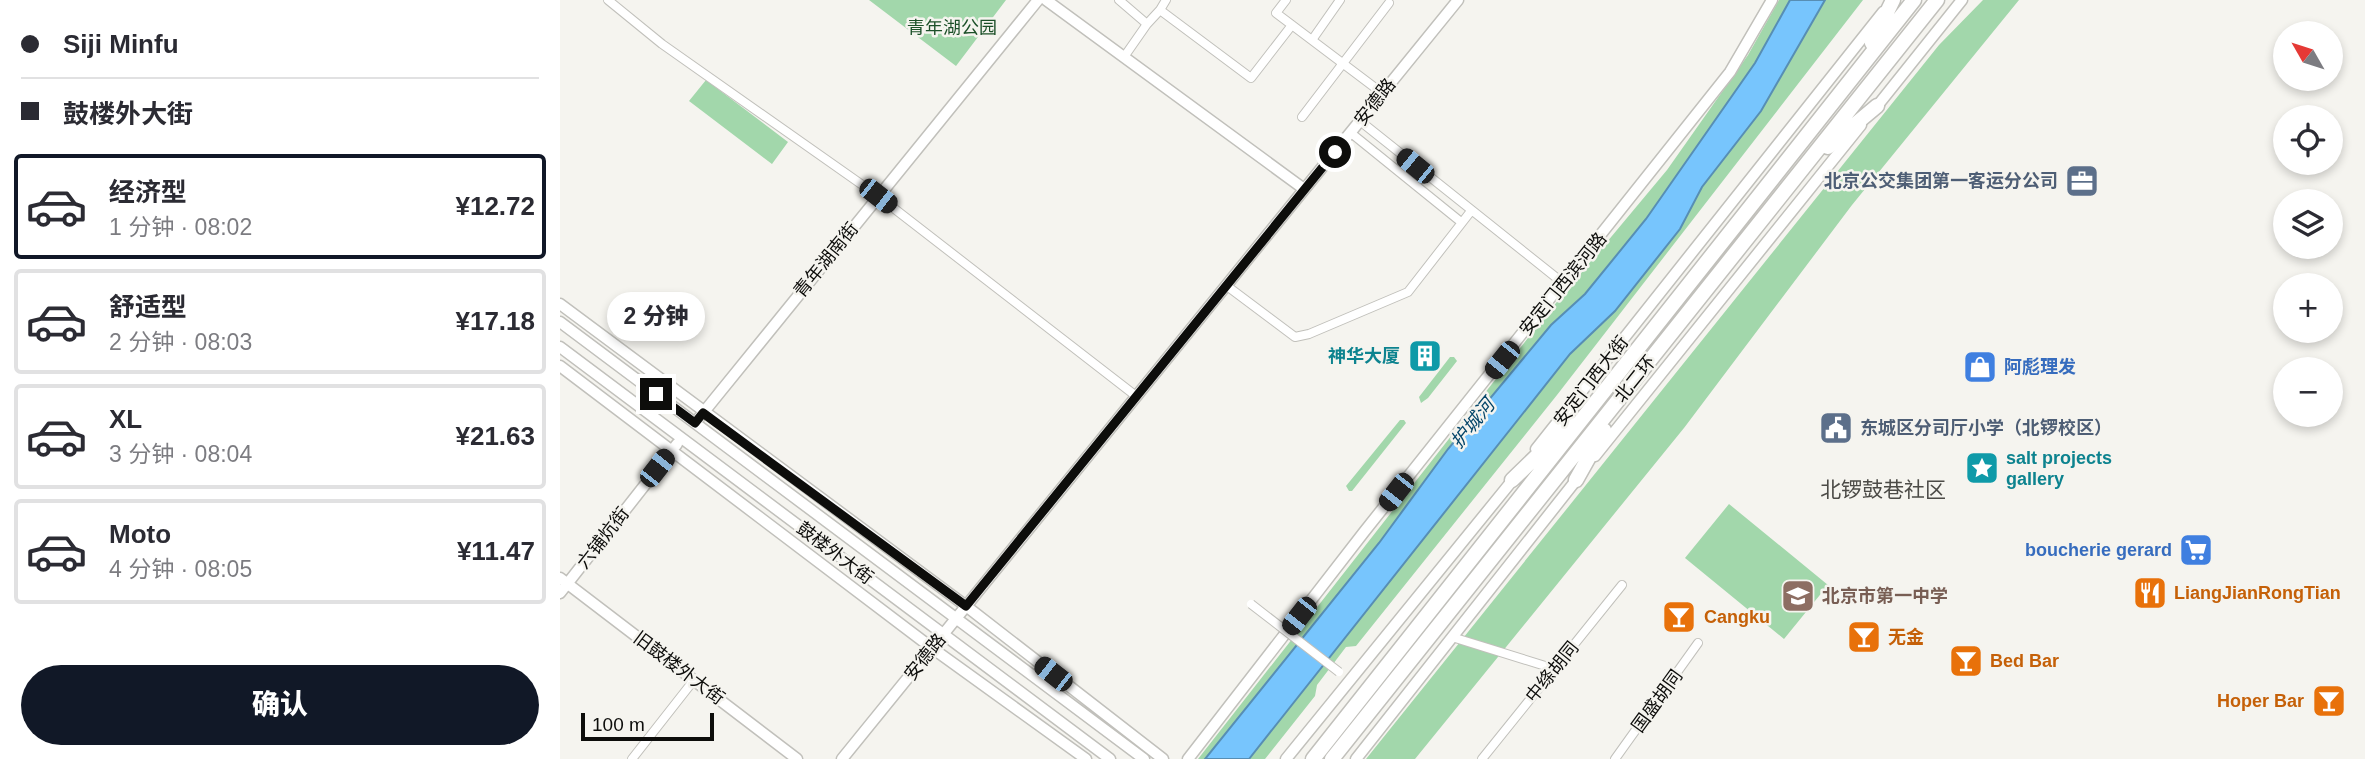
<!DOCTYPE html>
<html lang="zh">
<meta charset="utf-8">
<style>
:root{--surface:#fff;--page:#f2f2f3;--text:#2b2b33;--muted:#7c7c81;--line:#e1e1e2;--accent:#111827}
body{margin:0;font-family:Arial,"Noto Sans SC",sans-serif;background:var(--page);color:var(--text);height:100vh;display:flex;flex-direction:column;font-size:26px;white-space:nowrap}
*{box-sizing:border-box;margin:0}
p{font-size:23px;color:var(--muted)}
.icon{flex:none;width:38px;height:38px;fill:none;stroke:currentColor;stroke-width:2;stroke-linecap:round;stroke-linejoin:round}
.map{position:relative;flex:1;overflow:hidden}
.side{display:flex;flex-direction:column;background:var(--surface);width:560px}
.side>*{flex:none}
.top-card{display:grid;align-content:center;height:154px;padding:0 21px;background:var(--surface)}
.needle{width:46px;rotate:309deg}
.tools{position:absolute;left:1713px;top:21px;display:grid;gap:14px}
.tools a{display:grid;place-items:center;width:70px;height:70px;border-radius:50%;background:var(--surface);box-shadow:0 4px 10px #0003;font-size:35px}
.scale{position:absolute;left:21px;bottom:18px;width:133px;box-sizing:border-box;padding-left:7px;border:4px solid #0d0d0b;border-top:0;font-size:19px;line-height:24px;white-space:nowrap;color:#0d0d0b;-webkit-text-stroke:5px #f5f4ef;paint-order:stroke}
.end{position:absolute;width:32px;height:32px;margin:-16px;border:9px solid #0d0d0b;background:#fff;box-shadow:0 0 0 4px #fff}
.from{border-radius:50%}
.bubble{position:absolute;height:49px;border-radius:24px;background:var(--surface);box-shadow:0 4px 10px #0003;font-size:23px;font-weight:800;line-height:49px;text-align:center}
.car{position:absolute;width:21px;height:42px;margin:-21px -10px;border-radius:9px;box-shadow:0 0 5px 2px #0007;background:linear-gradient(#222 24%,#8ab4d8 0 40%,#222 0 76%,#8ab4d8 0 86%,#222 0)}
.top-card b{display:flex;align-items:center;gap:24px;height:66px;font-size:26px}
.top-card b+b{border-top:2px solid var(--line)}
.top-card i{width:18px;height:18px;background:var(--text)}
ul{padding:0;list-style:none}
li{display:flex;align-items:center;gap:21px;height:105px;margin:0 14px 10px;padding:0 7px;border:4px solid var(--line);border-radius:7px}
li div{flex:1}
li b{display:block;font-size:26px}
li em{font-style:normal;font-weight:800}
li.selected{border-color:var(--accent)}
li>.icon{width:63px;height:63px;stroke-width:1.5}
.cta{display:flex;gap:14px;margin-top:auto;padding:14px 21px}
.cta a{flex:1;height:80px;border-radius:42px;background:var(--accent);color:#fff;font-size:28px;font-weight:800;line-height:80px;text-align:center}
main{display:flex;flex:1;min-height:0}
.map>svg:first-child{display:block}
</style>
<main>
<section class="side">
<div class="top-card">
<b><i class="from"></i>Siji Minfu</b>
<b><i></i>鼓楼外大街</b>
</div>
<ul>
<li class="selected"><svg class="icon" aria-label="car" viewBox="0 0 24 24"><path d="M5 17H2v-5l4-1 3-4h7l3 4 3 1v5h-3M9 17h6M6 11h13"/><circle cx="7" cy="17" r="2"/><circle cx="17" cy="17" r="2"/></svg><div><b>经济型</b><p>1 分钟 · 08:02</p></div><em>¥12.72</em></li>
<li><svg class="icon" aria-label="car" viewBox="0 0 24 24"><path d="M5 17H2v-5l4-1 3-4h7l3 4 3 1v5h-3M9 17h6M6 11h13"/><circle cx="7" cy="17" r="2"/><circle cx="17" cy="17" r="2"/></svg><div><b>舒适型</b><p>2 分钟 · 08:03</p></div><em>¥17.18</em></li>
<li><svg class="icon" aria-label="car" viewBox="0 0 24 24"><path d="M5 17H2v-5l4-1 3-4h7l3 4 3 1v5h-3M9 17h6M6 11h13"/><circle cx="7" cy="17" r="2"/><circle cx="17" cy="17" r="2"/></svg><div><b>XL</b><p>3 分钟 · 08:04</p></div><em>¥21.63</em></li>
<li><svg class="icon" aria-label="car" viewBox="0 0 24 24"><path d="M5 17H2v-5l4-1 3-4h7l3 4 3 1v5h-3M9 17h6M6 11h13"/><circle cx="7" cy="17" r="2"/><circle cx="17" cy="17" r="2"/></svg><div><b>Moto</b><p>4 分钟 · 08:05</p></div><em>¥11.47</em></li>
</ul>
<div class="cta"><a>确认</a></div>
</section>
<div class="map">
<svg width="1805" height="759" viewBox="0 0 1805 759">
<rect width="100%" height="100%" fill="#f5f4ef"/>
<path fill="#a2d7ab" d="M309,0H446L396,66Z
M1219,0H1303L997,395L796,646L786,647L757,685L755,696L705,759H638L986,315L1107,170L1188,55Z
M1423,0H1459L1292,205L1124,428L855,759H806L1379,45Z
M146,80L228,142L212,164L129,101Z
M890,357H894L897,361L868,398L861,403L859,397Z
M840,420H844L846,423L792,491H789L786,486Z
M1169,504L1268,585L1224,639L1125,558Z"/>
<path fill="#77c5fd" stroke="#578eb4" stroke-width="2" d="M1230,0H1265L1201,111L1142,187L1120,229L1055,311L1010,354L689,759H645L819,543L888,449L991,325L1025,294L1086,219L1195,63Z"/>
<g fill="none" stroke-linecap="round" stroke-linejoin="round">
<defs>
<path id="street" d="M48,0L102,44L318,196L576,396
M559,0L587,24L600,10
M606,0L600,10L691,78L732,25
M726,0L716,13L822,93
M752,40L780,0
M564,57L587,24
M742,117L829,3
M800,121L1003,283
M791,133L901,222
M667,286L735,337L749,334L848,292L911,211
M892,637L995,669
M72,759L134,680
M922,759L1062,585
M1055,759L1138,643"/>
<path id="secondary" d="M486,0L744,189
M1314,110L1402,0
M0,304L406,606L603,759
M0,322L584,759
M0,347L550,759
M0,366L372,648L526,759
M139,418L478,0
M976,449L1323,12
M1035,456L1301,125
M0,578L237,759
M0,593L117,444
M282,759L898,0
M628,759L804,532L1170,72L1212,0
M726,759L956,476
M796,759L1021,474"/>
<path id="highway" d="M1312,43L1333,0
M1268,147L1317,106
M952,480L1010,424
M1016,480L1044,430
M753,759L1354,0
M772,759L1377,0"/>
</defs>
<use href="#street" stroke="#c1c0bb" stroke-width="10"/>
<use href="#secondary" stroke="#c1c0bb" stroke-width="13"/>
<use href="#highway" stroke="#c1c0bb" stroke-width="17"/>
<use href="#street" stroke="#fff" stroke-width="8"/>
<use href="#secondary" stroke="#fff" stroke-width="10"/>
<use href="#highway" stroke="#fff" stroke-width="14"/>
<defs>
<path id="street-bridge" d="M691,604L779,672"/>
</defs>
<use href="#street-bridge" stroke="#c1c0bb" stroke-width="10" stroke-linecap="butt"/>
<use href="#street-bridge" stroke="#fff" stroke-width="8"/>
</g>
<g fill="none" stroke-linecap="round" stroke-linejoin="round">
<path stroke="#0d0d0b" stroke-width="9" d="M96,394L135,423L143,413L406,606L775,152"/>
</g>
<defs>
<symbol id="office-square" viewBox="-11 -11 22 22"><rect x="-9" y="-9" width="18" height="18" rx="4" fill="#5c6f8a" stroke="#f5f4ef"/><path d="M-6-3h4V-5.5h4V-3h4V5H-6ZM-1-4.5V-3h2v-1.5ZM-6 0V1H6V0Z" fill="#fff"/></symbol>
<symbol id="building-square" viewBox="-11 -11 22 22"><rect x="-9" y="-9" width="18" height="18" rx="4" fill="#0f9aa8" stroke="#f5f4ef"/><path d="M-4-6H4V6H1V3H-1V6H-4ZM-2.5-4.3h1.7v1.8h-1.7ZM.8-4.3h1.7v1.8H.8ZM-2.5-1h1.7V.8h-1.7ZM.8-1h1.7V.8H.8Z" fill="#fff"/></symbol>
<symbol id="shop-square" viewBox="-11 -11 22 22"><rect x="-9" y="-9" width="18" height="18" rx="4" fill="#3f7fe0" stroke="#f5f4ef"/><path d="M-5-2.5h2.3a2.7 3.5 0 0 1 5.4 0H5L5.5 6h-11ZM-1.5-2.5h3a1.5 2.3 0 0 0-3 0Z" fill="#fff"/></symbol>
<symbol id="civic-square" viewBox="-11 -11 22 22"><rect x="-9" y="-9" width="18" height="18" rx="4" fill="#5c6f8a" stroke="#f5f4ef"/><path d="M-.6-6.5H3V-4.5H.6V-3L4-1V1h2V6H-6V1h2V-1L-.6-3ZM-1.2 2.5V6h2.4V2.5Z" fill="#fff"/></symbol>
<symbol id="sight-square" viewBox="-11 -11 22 22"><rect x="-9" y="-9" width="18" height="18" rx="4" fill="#0f9aa8" stroke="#f5f4ef"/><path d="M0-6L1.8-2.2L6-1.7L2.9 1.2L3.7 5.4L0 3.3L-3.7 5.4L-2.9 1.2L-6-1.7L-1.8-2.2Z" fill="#fff"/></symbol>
<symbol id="supermarket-square" viewBox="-11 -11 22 22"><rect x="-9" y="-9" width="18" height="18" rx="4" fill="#3f7fe0" stroke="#f5f4ef"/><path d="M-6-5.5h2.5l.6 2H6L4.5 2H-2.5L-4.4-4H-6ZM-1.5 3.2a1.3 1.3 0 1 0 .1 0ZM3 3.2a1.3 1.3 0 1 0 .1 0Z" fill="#fff"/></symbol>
<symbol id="restaurant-square" viewBox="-11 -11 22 22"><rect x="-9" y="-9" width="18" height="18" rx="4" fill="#e8710a" stroke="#f5f4ef"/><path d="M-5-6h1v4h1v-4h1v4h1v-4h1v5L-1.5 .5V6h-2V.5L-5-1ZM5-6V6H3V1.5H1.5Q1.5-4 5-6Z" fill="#fff"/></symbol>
<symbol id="school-square" viewBox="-11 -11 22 22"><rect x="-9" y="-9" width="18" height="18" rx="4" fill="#8d6e63" stroke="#f5f4ef"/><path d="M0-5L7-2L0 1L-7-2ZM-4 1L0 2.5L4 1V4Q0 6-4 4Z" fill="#fff"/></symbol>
<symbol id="bar-square" viewBox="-11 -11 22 22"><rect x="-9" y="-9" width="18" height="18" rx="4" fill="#e8710a" stroke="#f5f4ef"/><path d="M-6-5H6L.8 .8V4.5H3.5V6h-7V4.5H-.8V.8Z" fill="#fff"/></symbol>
</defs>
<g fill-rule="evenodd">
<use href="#office-square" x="1503" y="162" width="38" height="38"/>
<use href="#building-square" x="846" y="337" width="38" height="38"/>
<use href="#shop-square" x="1401" y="348" width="38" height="38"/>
<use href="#civic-square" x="1257" y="409" width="38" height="38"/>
<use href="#sight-square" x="1403" y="449" width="38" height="38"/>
<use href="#supermarket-square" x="1617" y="531" width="38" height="38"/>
<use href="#restaurant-square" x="1571" y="574" width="38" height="38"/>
<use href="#school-square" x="1219" y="577" width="38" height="38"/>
<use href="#bar-square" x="1100" y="598" width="38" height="38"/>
<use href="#bar-square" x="1285" y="618" width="38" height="38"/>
<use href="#bar-square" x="1387" y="642" width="38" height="38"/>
<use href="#bar-square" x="1750" y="682" width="38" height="38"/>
</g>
<g text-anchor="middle" stroke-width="5" stroke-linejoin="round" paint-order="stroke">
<g font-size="18" fill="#1c5029" stroke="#f5f4ef">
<text x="392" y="34">青年湖公园</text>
</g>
<g font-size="18" fill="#0d0d0b" stroke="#f5f4ef">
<text transform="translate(815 102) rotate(-52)" y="6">安德路</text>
<text transform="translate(266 260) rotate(-51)" y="6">青年湖南街</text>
<text transform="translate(1003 284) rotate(-51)" y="6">安定门西滨河路</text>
<text transform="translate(1075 379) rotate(-51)" y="6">北二环</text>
<text transform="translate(1031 381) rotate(-52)" y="6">安定门西大街</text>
<text transform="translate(43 538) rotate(-52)" y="6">六铺炕街</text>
<text transform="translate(275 553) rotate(37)" y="6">鼓楼外大街</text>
<text transform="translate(365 657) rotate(-51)" y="6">安德路</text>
<text transform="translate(119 668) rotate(37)" y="6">旧鼓楼外大街</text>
<text transform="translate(992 672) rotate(-51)" y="6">中绦胡同</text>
<text transform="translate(1097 701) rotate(-54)" y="6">国盛胡同</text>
</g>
<g font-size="18" font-weight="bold" fill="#4e5e75" stroke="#f5f4ef" text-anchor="end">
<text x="1498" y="187">北京公交集团第一客运分公司</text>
<text x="1300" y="434" text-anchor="start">东城区分司厅小学（北锣校区）</text>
</g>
<g font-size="18" font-weight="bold" fill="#0d838f" stroke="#f5f4ef" text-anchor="end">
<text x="840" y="362">神华大厦</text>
<text x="1446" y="464" text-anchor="start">salt projects<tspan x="1446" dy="21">gallery</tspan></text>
</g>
<g font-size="18" font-weight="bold" fill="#366cbe" stroke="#f5f4ef" text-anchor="start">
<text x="1444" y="373">阿彪理发</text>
<text x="1612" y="556" text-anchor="end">boucherie gerard</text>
</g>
<g font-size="18" font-weight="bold" fill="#c56008" stroke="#f5f4ef" text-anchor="start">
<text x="1614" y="599">LiangJianRongTian</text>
<text x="1144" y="623">Cangku</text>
<text x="1328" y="643">无金</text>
<text x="1430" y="667">Bed Bar</text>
<text x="1744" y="707" text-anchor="end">Hoper Bar</text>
</g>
<g font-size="18" font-weight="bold" fill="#785e54" stroke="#f5f4ef" text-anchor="start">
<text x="1262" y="602">北京市第一中学</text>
</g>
<g font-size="19" font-style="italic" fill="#05466a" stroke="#f5f4ef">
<text transform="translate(912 423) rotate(-51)" y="7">护城河</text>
</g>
<g font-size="21" fill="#4c4b47" stroke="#f5f4ef">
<text x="1323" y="497">北锣鼓巷社区</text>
</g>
</g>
</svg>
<div class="tools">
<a><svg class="needle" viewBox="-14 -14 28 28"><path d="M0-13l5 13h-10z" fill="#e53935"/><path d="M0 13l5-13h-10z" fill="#7c7c81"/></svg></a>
<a><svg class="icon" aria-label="locate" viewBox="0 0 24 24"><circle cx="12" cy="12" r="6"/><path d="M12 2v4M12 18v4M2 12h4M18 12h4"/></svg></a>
<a><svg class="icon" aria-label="layers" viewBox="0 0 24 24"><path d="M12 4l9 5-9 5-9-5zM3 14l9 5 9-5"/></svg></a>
<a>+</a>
<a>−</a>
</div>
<div class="scale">100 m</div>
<i class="end from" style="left:775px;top:152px"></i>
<i class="end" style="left:96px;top:394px"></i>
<div class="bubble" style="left:47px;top:292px;width:98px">2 分钟</div>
<i class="car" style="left:855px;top:166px;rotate:309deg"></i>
<i class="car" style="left:318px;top:196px;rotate:128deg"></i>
<i class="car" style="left:942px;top:360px;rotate:219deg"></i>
<i class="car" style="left:97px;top:468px;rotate:38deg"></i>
<i class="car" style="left:836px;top:492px;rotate:218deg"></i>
<i class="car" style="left:739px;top:616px;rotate:218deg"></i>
<i class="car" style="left:493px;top:674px;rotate:308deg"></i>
</div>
</main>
